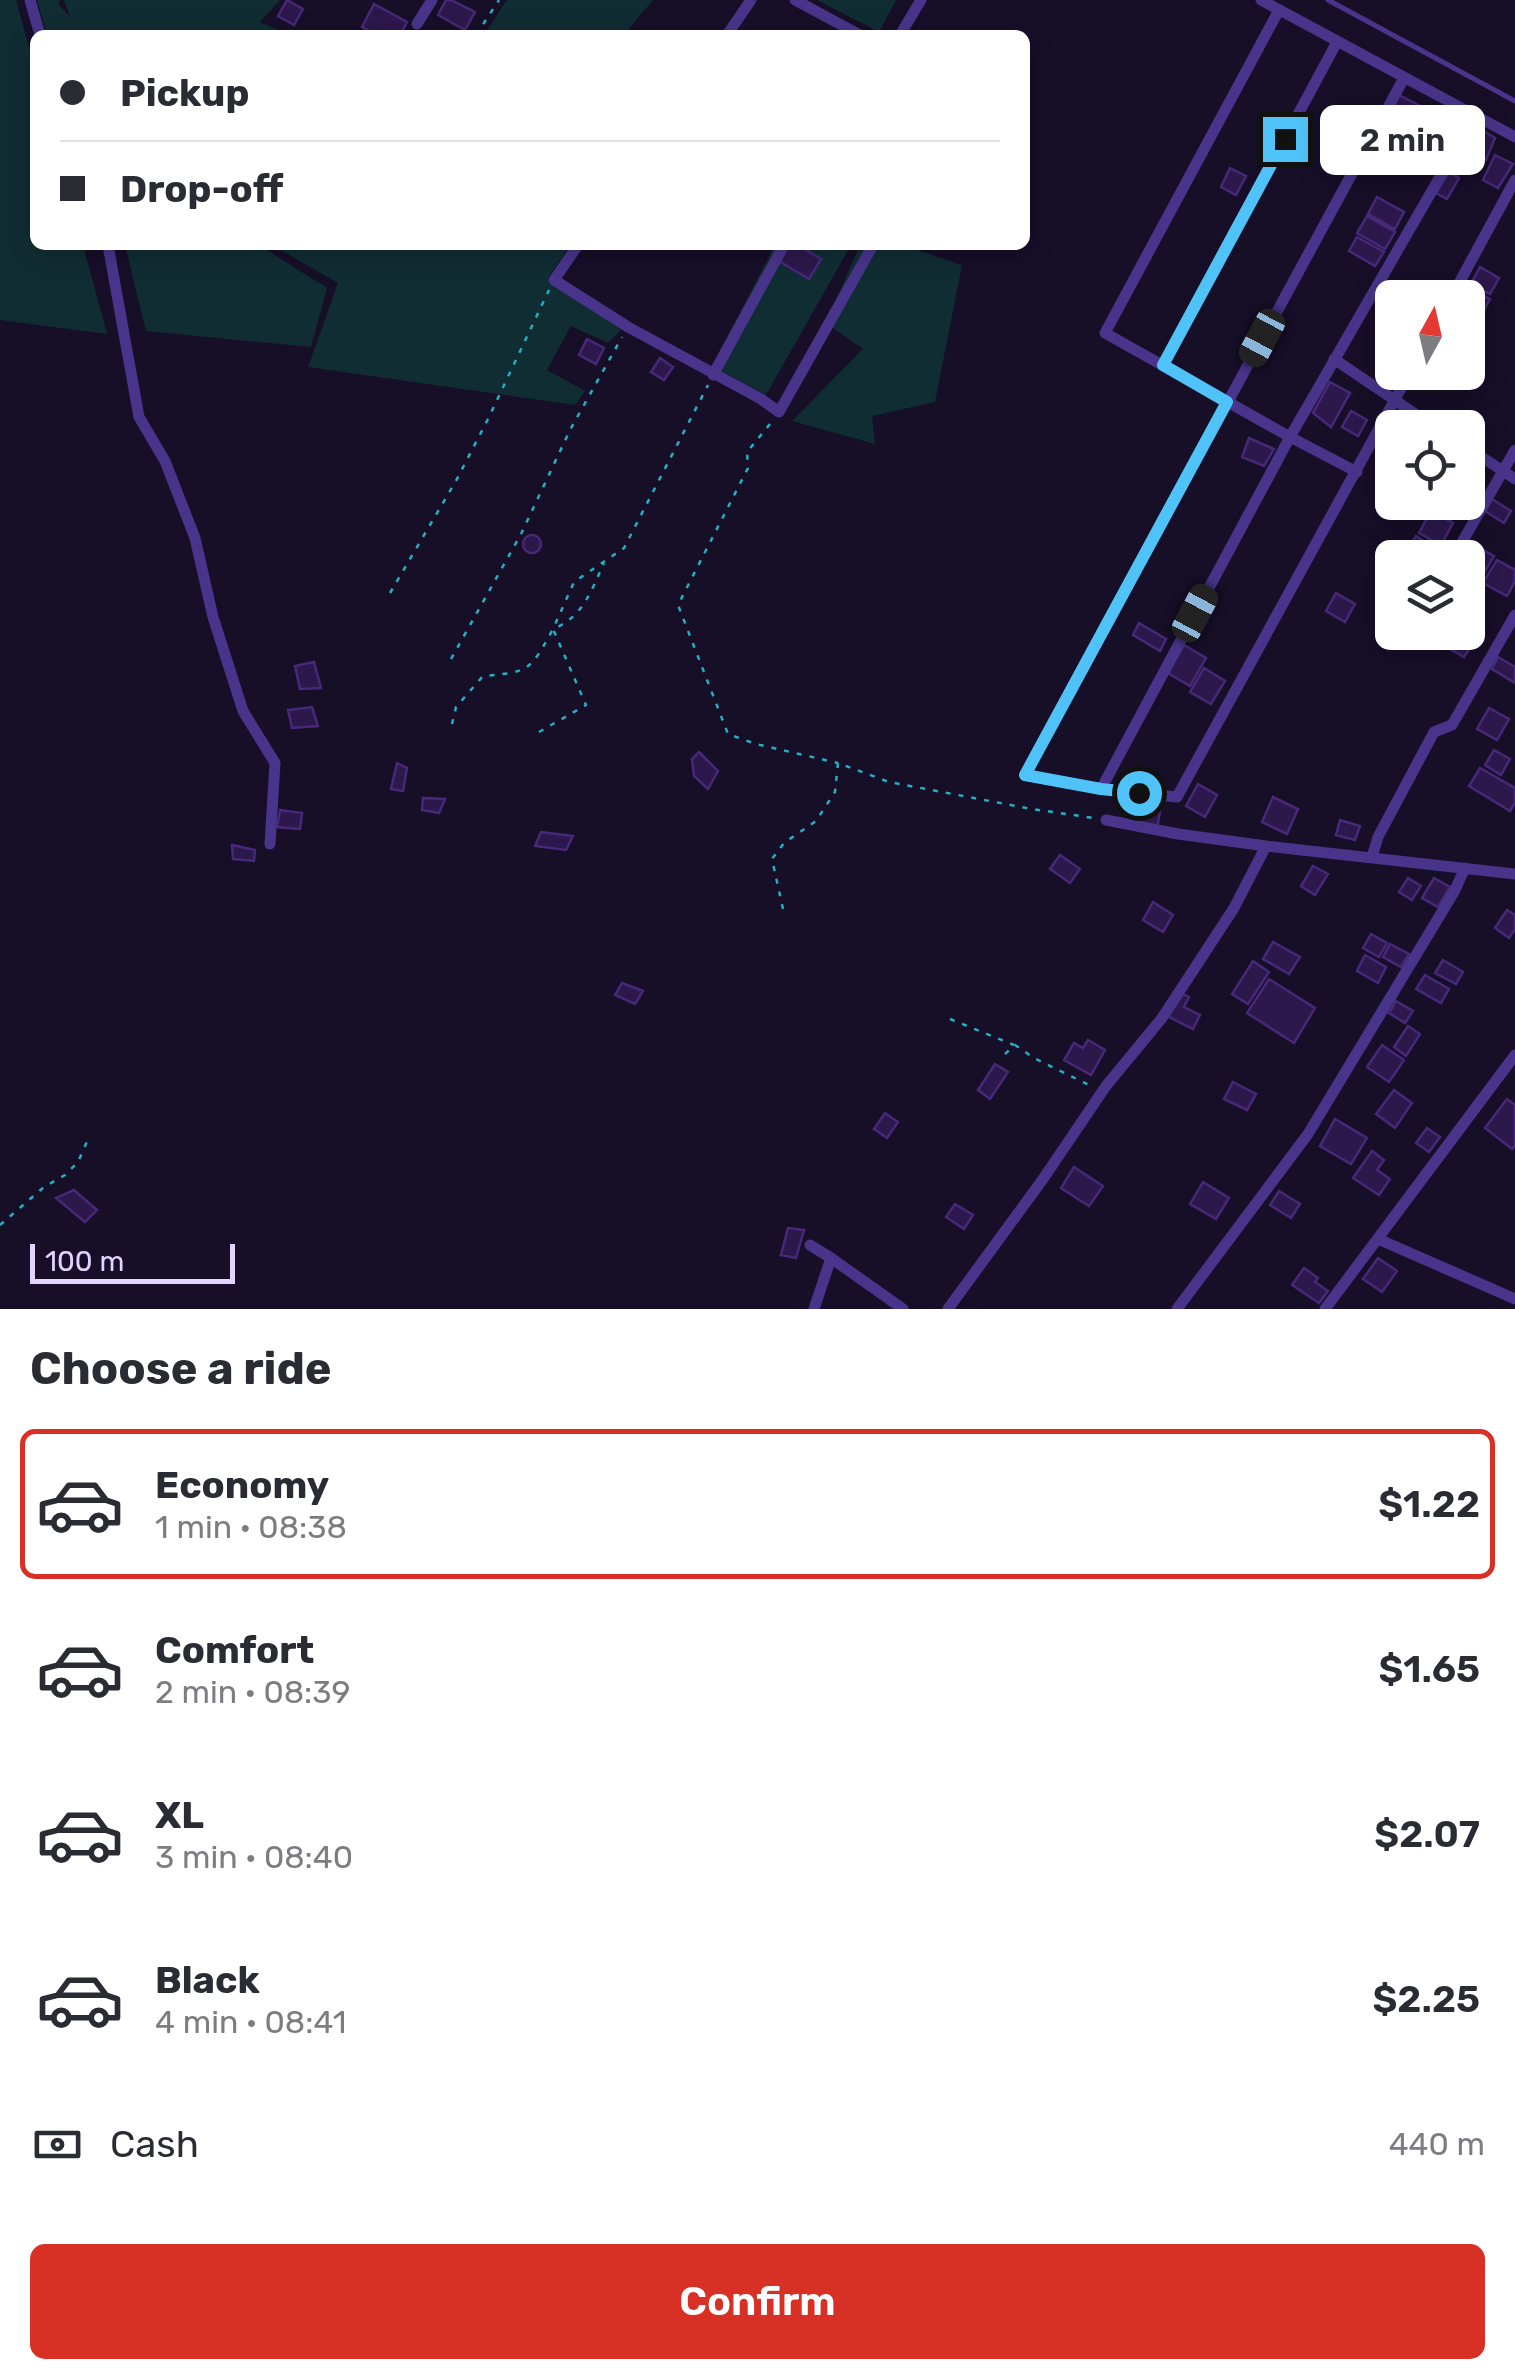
<!DOCTYPE html>
<meta charset="utf-8">
<style>
:root{--surface:#fff;--page:#f2f2f3;--text:#2b2b33;--muted:#7c7c81;--line:#e1e1e2;--accent:#d93025}
body{margin:0;font-family:Rubik,sans-serif;background:var(--page);color:var(--text);height:100vh;display:flex;flex-direction:column;font-size:38px;white-space:nowrap}
*{box-sizing:border-box;margin:0}
p{font-size:32px;color:var(--muted)}
.icon{flex:none;width:55px;height:55px;fill:none;stroke:currentColor;stroke-width:2;stroke-linecap:round;stroke-linejoin:round}
.map{position:relative;height:1309px;overflow:hidden}
.drawer{display:flex;flex-direction:column;background:var(--surface);flex:1}
.drawer>*{flex:none}
.banner{position:absolute;left:30px;top:30px;width:1000px;height:220px;border-radius:15px;box-shadow:0 5px 25px #0003;display:grid;align-content:center;height:220px;padding:0 30px;background:var(--surface)}
.needle{width:65px;rotate:8deg}
.tools{position:absolute;left:1375px;top:280px;display:grid;gap:20px}
.tools a{display:grid;place-items:center;width:110px;height:110px;border-radius:15px;background:var(--surface);box-shadow:0 5px 25px #0003;font-size:50px}
.scale{position:absolute;left:30px;bottom:25px;width:205px;box-sizing:border-box;padding-left:10px;border:5px solid #e1d5ff;border-top:0;font-size:28px;line-height:35px;white-space:nowrap;color:#e1d5ff;-webkit-text-stroke:8px #170e28;paint-order:stroke}
.end{position:absolute;width:45px;height:45px;margin:-22px;border:12px solid #4fc3f7;background:#111;box-shadow:0 0 0 5px #111}
.from{border-radius:50%}
.bubble{position:absolute;height:70px;border-radius:15px;background:var(--surface);box-shadow:0 5px 25px #0003;font-size:32px;font-weight:600;line-height:70px;text-align:center}
.car{position:absolute;width:30px;height:60px;margin:-30px -15px;border-radius:12px;box-shadow:0 0 8px 2px #0007;background:linear-gradient(#222 24%,#8ab4d8 0 40%,#222 0 76%,#8ab4d8 0 86%,#222 0)}
.banner b{display:flex;align-items:center;gap:35px;height:95px;font-size:38px}
.banner b+b{border-top:2px solid var(--line)}
.banner i{width:25px;height:25px;background:var(--text)}
ul{padding:0;list-style:none}
li{display:flex;align-items:center;gap:30px;height:150px;margin:0 20px 15px;padding:0 10px;border:5px solid transparent;border-radius:15px}
li div{flex:1}
li b{display:block;font-size:38px}
li em{font-style:normal;font-weight:600}
li.selected{border-color:var(--accent)}
li>.icon{width:90px;height:90px;stroke-width:1.5}
h2{padding:0 30px;font-size:45px;line-height:120px}
.pay{display:flex;align-items:center;gap:25px;height:110px;padding:0 30px;font-size:38px}
.pay p{margin-inline-start:auto}
.primary-button{display:flex;gap:20px;margin-top:auto;padding:20px 30px}
.primary-button a{flex:1;height:115px;border-radius:15px;background:var(--accent);color:#fff;font-size:40px;font-weight:600;line-height:115px;text-align:center}
.map>svg:first-child{display:block}
</style>
<div class="map">
<svg width="1515" height="1309" viewBox="0 0 1515 1309">
<rect width="100%" height="100%" fill="#170e28"/>
<path fill="#102d33" d="M0,0H16L35,69V245H83L107,334L0,320Z
M37,0H59V5L70,17L64,0H280L260,22L285,33L283,35H47Z
M507,0H653L624,35H484Z
M817,0H896L879,32Z
M125,245H259L327,288L311,347L146,331Z
M272,245H570L548,278L621,330L608,343L571,326L547,370L585,391L575,405L308,367L338,283Z
M775,245H851L766,395L712,366Z
M860,245H902L962,265L935,402L872,416L875,444L792,421L863,349L826,323Z"/>
<path fill="#2c184b" stroke="#472879" stroke-width="2.5" d="M287,0L303,9L294,25L278,16Z
M446,0H451L475,12L465,30L438,15Z
M374,4L407,22L400,35H376L362,27Z
M1399,95L1426,109L1416,130L1388,115Z
M1477,127L1495,138L1486,160L1464,148Z
M1495,155L1513,164L1498,188L1483,180Z
M1230,168L1246,176L1236,195L1221,187Z
M1449,172L1459,178L1447,199L1436,193Z
M1377,197L1404,212L1395,229L1368,214Z
M1367,216L1395,232L1385,249L1357,233Z
M1357,237L1384,252L1375,266L1349,251Z
M788,245H798L821,259L809,279L779,261Z
M1480,267L1499,278L1490,294L1475,286L1477,282L1473,280Z
M1465,287L1490,299L1476,326L1468,322V298H1459Z
M587,339L604,348L596,364L579,355Z
M660,358L673,367L664,380L651,372Z
M1330,382L1350,393L1331,427L1313,413Z
M1351,411L1367,420L1358,436L1342,427Z
M1249,438L1274,449L1264,466L1242,457Z
M1492,499L1511,511L1504,523L1485,511Z
M1431,511L1453,523L1441,545L1419,533Z
M523 544a9 9 0 1 1 18 0a9 9 0 1 1-18 0Z
M1416,536L1436,549L1431,558H1415L1406,552Z
M1467,541L1494,556L1477,585L1468,580V558H1458Z
M1497,560L1515,570V581L1507,596L1483,583Z
M1336,593L1355,604L1345,622L1326,611Z
M1139,623L1166,639L1160,651L1133,635Z
M1468,625L1480,632L1464,657L1438,642L1443,632H1468Z
M1184,645L1206,658L1190,686L1168,673Z
M1498,657L1515,667V683L1492,669Z
M314,662L321,688L300,689L295,666Z
M1204,668L1225,681L1211,704L1190,692Z
M312,707L318,726L292,728L288,710Z
M1489,708L1509,719L1497,740L1477,729Z
M1494,750L1510,759L1501,775L1485,765Z
M699,752L718,771L708,789L694,776L692,759Z
M397,763L407,768L403,791L391,789Z
M1480,768L1515,788V803L1510,811L1469,786Z
M1198,784L1217,795L1205,817L1186,806Z
M1273,797L1298,809L1287,834L1262,822Z
M423,798L445,799L439,813L422,810Z
M1141,802L1161,805L1157,829L1137,826Z
M280,810L302,813L300,829L277,827Z
M1340,820L1360,826L1355,840L1336,835Z
M541,832L573,836L566,850L535,846Z
M232,845L255,850L254,861L233,859Z
M1060,855L1080,869L1070,883L1050,869Z
M1313,866L1328,874L1315,895L1301,886Z
M1408,878L1421,886L1412,900L1399,892Z
M1434,878L1450,887L1438,907L1422,898Z
M1153,902L1173,915L1163,932L1143,920Z
M1507,910L1515,915V929L1509,938L1495,928Z
M1371,934L1387,943L1379,957L1363,948Z
M1273,942L1300,957L1289,974L1263,959Z
M1390,944L1409,954L1401,967L1383,957Z
M1365,955L1386,967L1378,983L1357,971Z
M1443,960L1463,972L1456,984L1435,973Z
M1253,961L1269,972L1248,1004L1232,994Z
M1425,975L1449,989L1441,1003L1416,989Z
M1269,979L1315,1008L1294,1043L1247,1013Z
M622,983L643,991L635,1004L615,995Z
M1179,992L1189,997L1184,1007L1200,1015L1193,1029L1167,1016Z
M1396,1001L1413,1011L1405,1023L1389,1013Z
M1408,1026L1420,1034L1406,1056L1394,1047Z
M1088,1040L1105,1050L1091,1075L1064,1060L1074,1043L1083,1048Z
M1382,1045L1404,1060L1389,1082L1367,1067Z
M995,1064L1008,1072L990,1099L978,1090Z
M1233,1082L1256,1094L1247,1110L1224,1099Z
M1394,1090L1412,1103L1395,1128L1376,1114Z
M1507,1099L1515,1105V1145L1512,1149L1485,1128Z
M885,1113L898,1122L887,1138L874,1129Z
M1335,1119L1367,1138L1351,1164L1320,1146Z
M1427,1128L1440,1137L1429,1152L1416,1143Z
M1372,1151L1384,1160L1377,1170L1390,1179L1379,1195L1353,1178Z
M1074,1167L1103,1186L1089,1206L1061,1188Z
M1203,1182L1229,1198L1216,1219L1190,1204Z
M74,1190L97,1210L85,1222L56,1198Z
M1279,1191L1300,1204L1291,1218L1270,1205Z
M955,1204L973,1215L964,1229L946,1217Z
M788,1228L804,1230L796,1258L781,1255Z
M1378,1258L1397,1271L1382,1292L1363,1279Z
M1304,1268L1318,1278L1315,1282L1328,1291L1319,1303L1292,1285Z"/>
<g fill="none" stroke-linecap="round" stroke-linejoin="round">
<path stroke="#25afc2" stroke-width="2.5" stroke-dasharray="5 8" stroke-linecap="butt" d="M476,35L499,0
M770,424L747,452L748,468L678,605L728,734L756,744L838,763
M390,593L457,479L489,417L549,290
M451,659L521,534L570,430L622,337
M452,724L456,707L483,676C530,672 530,671 553,629C583,617 591,591 604,563
M539,732L586,705L553,629L574,582L624,548L708,385
M783,909L772,859L784,843L816,821L835,792L838,763L889,782L1032,809L1094,818
M950,1019L1014,1045
M1005,1054L1015,1045L1034,1058L1089,1085
M0,1225L44,1187L65,1175L78,1162L89,1137"/>
<path stroke="#48358b" stroke-width="5" d="M1328,0L1515,101"/>
<path stroke="#48358b" stroke-width="11" d="M30,0L40,35
M795,0L860,35
M1261,0L1515,137
M1279,10L1105,333L1290,437L1357,472
M417,24L432,0
M727,35L751,0
M900,35L921,0
M1404,78L1025,775L1101,789L1177,797L1410,372
M108,245L139,417L165,461L195,538L213,617L243,711L275,763L270,844
M578,245L554,280L628,327L761,399L779,412L873,245
M1451,298L1515,180
M1334,359L1436,428
M1163,365L1337,42
M713,375L784,245
M1468,448L1515,479
M1453,558L1515,450
M1101,789L1290,437L1475,116
M1106,820L1178,834L1266,846L1515,874
M1372,857L1378,837L1434,732L1452,725L1515,615
M1378,1239L1515,1299
M810,1245L831,1258
M814,1309L831,1258L903,1309
M948,1309L1043,1179L1106,1086L1162,1018L1234,908L1266,846
M1177,1309L1308,1134L1454,892L1465,868
M1325,1309L1515,1055"/>
</g>
<g fill="none" stroke-linecap="round" stroke-linejoin="round">
<path stroke="#4fc3f7" stroke-width="12" d="M1139,793L1101,789L1025,775L1227,402L1163,365L1285,139"/>
</g>
</svg>
<div class="tools">
<a><svg class="needle" viewBox="-14 -14 28 28"><path d="M0-13l5 13h-10z" fill="#e53935"/><path d="M0 13l5-13h-10z" fill="#7c7c81"/></svg></a>
<a><svg class="icon" aria-label="locate" viewBox="0 0 24 24"><circle cx="12" cy="12" r="6"/><path d="M12 2v4M12 18v4M2 12h4M18 12h4"/></svg></a>
<a><svg class="icon" aria-label="layers" viewBox="0 0 24 24"><path d="M12 4l9 5-9 5-9-5zM3 14l9 5 9-5"/></svg></a>
</div>
<div class="scale">100 m</div>
<i class="end from" style="left:1139px;top:793px"></i>
<i class="end" style="left:1285px;top:139px"></i>
<div class="bubble" style="left:1320px;top:105px;width:165px">2 min</div>
<i class="car" style="left:1262px;top:338px;rotate:208deg"></i>
<i class="car" style="left:1195px;top:613px;rotate:28deg"></i>
<div class="banner">
<b><i class="from"></i>Pickup</b>
<b><i></i>Drop-off</b>
</div>
</div>
<section class="drawer">
<h2>Choose a ride</h2>
<ul>
<li class="selected"><svg class="icon" aria-label="car" viewBox="0 0 24 24"><path d="M5 17H2v-5l4-1 3-4h7l3 4 3 1v5h-3M9 17h6M6 11h13"/><circle cx="7" cy="17" r="2"/><circle cx="17" cy="17" r="2"/></svg><div><b>Economy</b><p>1 min · 08:38</p></div><em>$1.22</em></li>
<li><svg class="icon" aria-label="car" viewBox="0 0 24 24"><path d="M5 17H2v-5l4-1 3-4h7l3 4 3 1v5h-3M9 17h6M6 11h13"/><circle cx="7" cy="17" r="2"/><circle cx="17" cy="17" r="2"/></svg><div><b>Comfort</b><p>2 min · 08:39</p></div><em>$1.65</em></li>
<li><svg class="icon" aria-label="car" viewBox="0 0 24 24"><path d="M5 17H2v-5l4-1 3-4h7l3 4 3 1v5h-3M9 17h6M6 11h13"/><circle cx="7" cy="17" r="2"/><circle cx="17" cy="17" r="2"/></svg><div><b>XL</b><p>3 min · 08:40</p></div><em>$2.07</em></li>
<li><svg class="icon" aria-label="car" viewBox="0 0 24 24"><path d="M5 17H2v-5l4-1 3-4h7l3 4 3 1v5h-3M9 17h6M6 11h13"/><circle cx="7" cy="17" r="2"/><circle cx="17" cy="17" r="2"/></svg><div><b>Black</b><p>4 min · 08:41</p></div><em>$2.25</em></li>
</ul>
<div class="pay"><svg class="icon" aria-label="cash" viewBox="0 0 24 24"><path d="M3 7h18v10H3z"/><circle cx="12" cy="12" r="2"/></svg>Cash<p>440 m</p></div>
<div class="primary-button"><a>Confirm</a></div>
</section>
